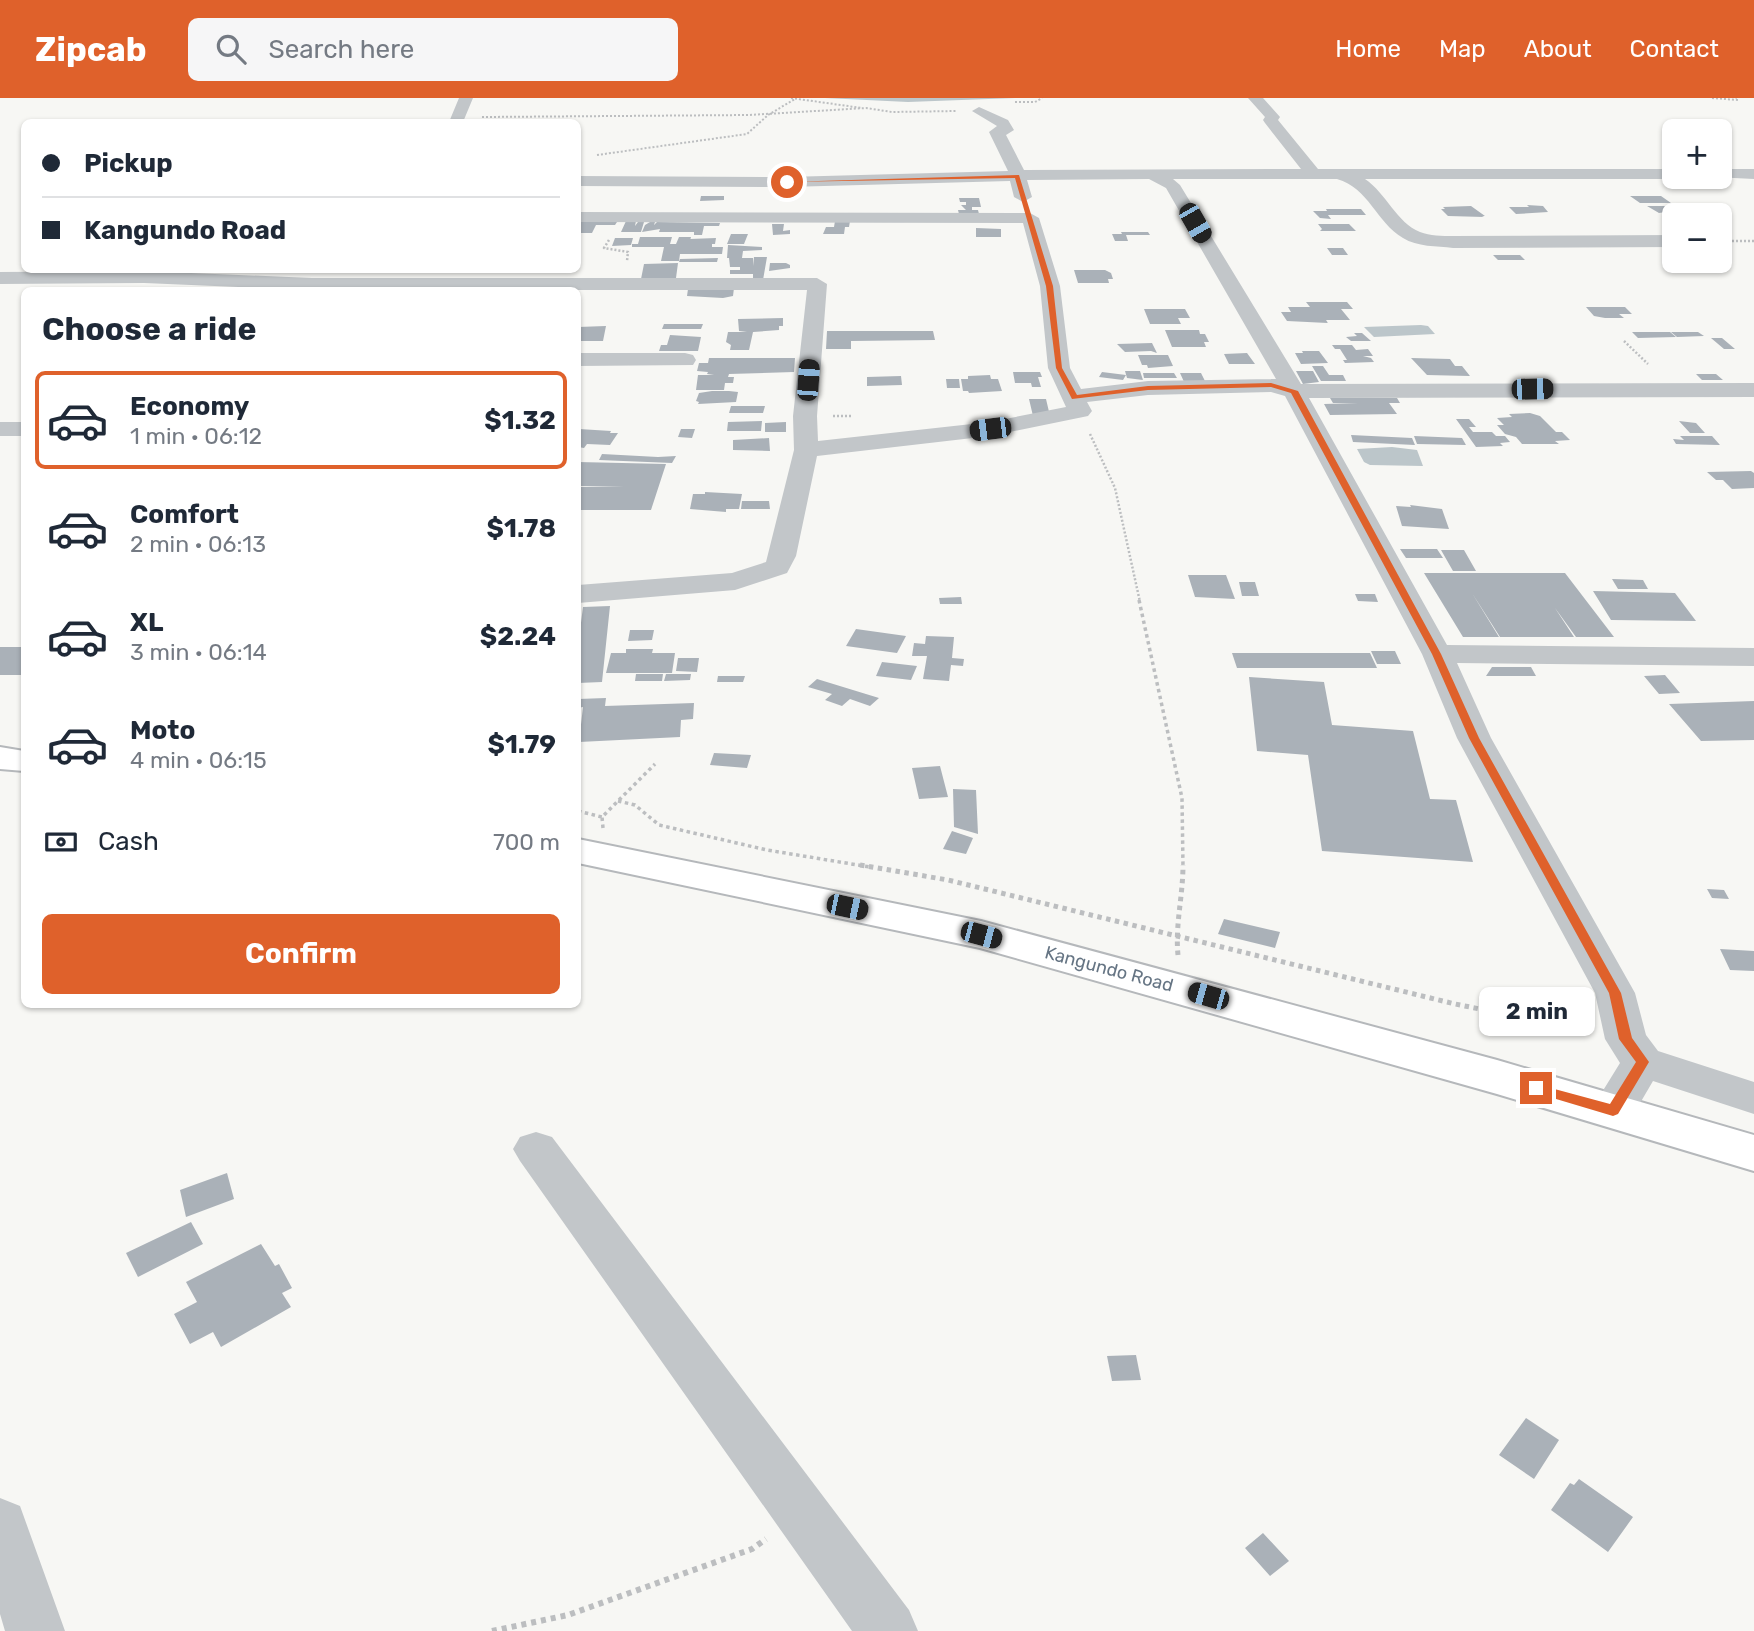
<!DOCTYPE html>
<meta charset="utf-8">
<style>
:root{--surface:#fff;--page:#f6f6f7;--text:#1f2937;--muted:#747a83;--line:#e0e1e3;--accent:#df612b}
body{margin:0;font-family:Rubik,sans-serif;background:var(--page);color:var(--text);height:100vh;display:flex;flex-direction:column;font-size:26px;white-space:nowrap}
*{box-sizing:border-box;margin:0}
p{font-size:23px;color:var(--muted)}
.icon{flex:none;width:38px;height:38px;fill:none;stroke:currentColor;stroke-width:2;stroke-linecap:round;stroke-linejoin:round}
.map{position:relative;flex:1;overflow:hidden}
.drawer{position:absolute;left:21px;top:189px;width:560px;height:721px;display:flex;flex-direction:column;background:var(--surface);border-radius:10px;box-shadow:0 2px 5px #0004}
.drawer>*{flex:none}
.top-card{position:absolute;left:21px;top:21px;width:560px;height:154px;border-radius:10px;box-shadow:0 2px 5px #0004;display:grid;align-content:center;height:154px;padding:0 21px;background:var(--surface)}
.buttons{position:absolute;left:1662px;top:21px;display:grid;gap:14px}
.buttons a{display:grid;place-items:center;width:70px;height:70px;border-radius:10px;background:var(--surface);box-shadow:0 2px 5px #0004;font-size:35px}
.end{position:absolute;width:32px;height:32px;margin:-16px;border:9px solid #df612b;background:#fff;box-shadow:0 0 0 4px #fff}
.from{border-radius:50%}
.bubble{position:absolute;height:49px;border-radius:10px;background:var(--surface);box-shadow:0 2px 5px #0004;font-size:23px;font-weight:700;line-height:49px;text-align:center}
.car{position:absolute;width:21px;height:42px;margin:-21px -10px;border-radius:9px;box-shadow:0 0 5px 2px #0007;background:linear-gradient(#222 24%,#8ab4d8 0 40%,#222 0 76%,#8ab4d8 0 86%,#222 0)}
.top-card b{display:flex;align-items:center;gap:24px;height:66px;font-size:26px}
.top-card b+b{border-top:2px solid var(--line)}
.top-card i{width:18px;height:18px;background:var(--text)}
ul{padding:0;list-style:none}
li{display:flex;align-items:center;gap:21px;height:98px;margin:0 14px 10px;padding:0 7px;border:4px solid transparent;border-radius:10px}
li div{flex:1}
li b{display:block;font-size:26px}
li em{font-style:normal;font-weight:700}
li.selected{border-color:var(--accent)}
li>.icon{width:63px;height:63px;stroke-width:1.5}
h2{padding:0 21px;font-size:32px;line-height:84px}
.pay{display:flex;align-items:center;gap:18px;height:77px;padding:0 21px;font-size:26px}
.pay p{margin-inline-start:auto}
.cta{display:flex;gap:14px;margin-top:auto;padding:14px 21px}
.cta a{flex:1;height:80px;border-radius:10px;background:var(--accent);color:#fff;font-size:28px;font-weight:700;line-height:80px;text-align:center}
header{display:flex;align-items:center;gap:42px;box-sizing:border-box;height:98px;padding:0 35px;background:var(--accent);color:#fff}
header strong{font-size:33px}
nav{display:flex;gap:38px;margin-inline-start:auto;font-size:24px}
.search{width:490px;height:63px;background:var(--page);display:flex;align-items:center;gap:18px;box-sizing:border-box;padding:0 24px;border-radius:10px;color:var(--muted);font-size:26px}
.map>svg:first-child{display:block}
</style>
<header>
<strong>Zipcab</strong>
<div class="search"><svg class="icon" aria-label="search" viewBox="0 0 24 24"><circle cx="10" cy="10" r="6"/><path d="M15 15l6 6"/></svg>Search here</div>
<nav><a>Home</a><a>Map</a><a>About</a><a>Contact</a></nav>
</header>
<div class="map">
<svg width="1754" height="1533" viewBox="0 0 1754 1533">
<rect width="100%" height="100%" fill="#f7f7f4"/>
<path fill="#bcc6ca" d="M825,0H1015L908,4Z
M1421,227L1428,228L1435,236L1374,239L1364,229Z
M1392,349L1417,352L1423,368L1370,367L1364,364L1357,351Z"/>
<path fill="#aab1b8" d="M701,98H724V102L700,103Z
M1630,98H1661L1671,105H1640Z
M959,100H979L981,109H972V112H978L979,116H959L958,112H966L961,107H966V104H960Z
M1527,107L1543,108L1548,114L1516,116L1509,109H1529Z
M1471,108L1485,118H1482L1484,119L1448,118L1441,111H1445L1443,109Z
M1647,108H1682L1687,111L1659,115Z
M1326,111H1361L1366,117H1328L1331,121L1320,120L1313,113H1327Z
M580,123L617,124L615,127H596L592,135H578Z
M626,123H636L635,128L638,124H644L641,134H621Z
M835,123H850L849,129H845L844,136H823L826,129H834Z
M650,124H655L654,127L657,124L720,125L719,128H704L702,137H694V134H659L660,131L642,134L645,127Z
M772,126H784L783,133L790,132V136L773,137Z
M1318,126H1349L1356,133H1320L1322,131Z
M976,130L1001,131V139H976Z
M1121,134H1148L1150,137H1126L1128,143H1115L1112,136H1122Z
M731,136H748L744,146H727Z
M640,139H672L670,146H676L679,139H691L688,150L690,141L716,140L715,146H712V149H723L722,156H680L679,163H661L664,149H632V146H638Z
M615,140H633L631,147L612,148Z
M728,147L762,149V152L743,153L742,160H753V168L754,159H767L763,182L753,180V176H730V172H740V169H730L729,160H727Z
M1327,150H1343L1348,157H1332Z
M1493,157H1520L1525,162H1498Z
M718,160L717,164H679L680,161Z
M678,165L676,180L641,181L644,166Z
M770,165H786L790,167V170L769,173Z
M1074,172H1105L1111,175L1113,181H1108L1109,185H1078Z
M734,190L733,198L723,200L687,198L688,191Z
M1306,204H1347L1353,211H1341L1350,222H1326L1328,225L1287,223L1281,214H1291L1288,209H1310Z
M1586,209H1625L1632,216H1619L1624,220H1605L1594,218Z
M1144,211H1185L1190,220H1178L1181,226H1150Z
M783,220V228H779V232L753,234L749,252H730L731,247L726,244L728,234H747L739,233L738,221Z
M664,226H703L701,231H662Z
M606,228L603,243H578V229Z
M1165,232H1199L1200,236H1205L1209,244H1204L1206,249H1172Z
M827,233H933L935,242L851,243V251H826Z
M1632,234H1670L1676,239L1638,240Z
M1671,234H1698L1704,238L1677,239Z
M1354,235H1362L1371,243H1351L1346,239L1357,238Z
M670,237L701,239L698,253H659L661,247H667Z
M1711,240H1722L1735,251H1724Z
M1152,245L1157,255L1151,253L1125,254L1117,246Z
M1332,247H1352L1356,252L1368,251L1373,258H1363L1371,260L1374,264L1345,265L1343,262H1347L1340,251H1335Z
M1302,253H1319L1328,265L1301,266L1295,255H1303Z
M1247,255L1255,266H1229L1224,256Z
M1138,257H1168L1173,268L1148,270L1147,267H1142Z
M709,260H795L794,274L729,276L728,279H734L733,285H725L724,292H696L698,277H714L707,276L708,274L697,273L699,265H708Z
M1411,260L1450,261L1455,268H1462L1470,278L1427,277Z
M1312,268H1323L1329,277H1343L1346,283H1321Z
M1125,273H1140L1143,282L1127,280Z
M1296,273H1313L1319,284L1303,286Z
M1013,274H1040L1042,279H1038L1041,289H1032L1031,285H1015Z
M1102,274L1126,277L1123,282L1099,279Z
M1143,275H1174L1177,280H1144Z
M1180,275H1201L1206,285L1185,286Z
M1696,276H1716L1723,282H1702Z
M990,277L991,281H998L1002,293L969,295L968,293H963L961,281H968V278Z
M901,278L902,287L867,288V279Z
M946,281H959L960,290H947Z
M712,293H729L738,294L736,304L698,306L699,304L696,303L699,295Z
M1330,300H1397L1400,305H1389L1397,316L1330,317L1324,306L1358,305H1333Z
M1029,301H1046L1050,318H1033Z
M731,308H765L763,315H729Z
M1530,315L1540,318L1556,334H1562L1570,342L1555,343L1559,346H1522L1516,339L1505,336L1497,327H1504L1497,320L1512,319L1509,316Z
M1456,321H1469L1476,329H1469L1473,334H1492L1496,338H1505L1510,344L1500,345L1503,348L1476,349Z
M762,323L761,333H727L728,324Z
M1679,323L1696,325L1705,335H1690Z
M786,324V334H765V325Z
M579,331L611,333L610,335H618L610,347L587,346L584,350L578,349Z
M681,331H695L692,340L678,339Z
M1351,337L1412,340L1415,347L1353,344Z
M1414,338L1462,340L1466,347L1417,346Z
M1680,338H1712L1720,347L1676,346L1673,341L1684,342Z
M769,340L770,353L733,352V342Z
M602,356L658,359L676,358L672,365L599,362Z
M578,364L666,366L651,412H578V389L624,388H578Z
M1751,373L1754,375V390L1732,391L1723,382H1716L1707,374Z
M705,394L742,396L739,411H726V414L690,411L693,396H705Z
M742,403H769L770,411H741Z
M1410,407L1442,411L1449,431L1402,428L1396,408L1411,409Z
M1400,451H1437L1443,460H1406Z
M1441,452H1464L1476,473H1453Z
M1424,475H1565L1614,539H1576L1555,510L1574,539H1500L1472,495L1499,539H1463Z
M1188,477H1226L1235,501L1195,499Z
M1612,481L1643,482L1648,491H1618Z
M1239,484H1255L1259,498H1242Z
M1593,493L1675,495L1696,523L1611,522Z
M1355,496H1375L1378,504L1358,503Z
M961,499L962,506H940L939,500Z
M610,508L602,584L578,585V548L583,509Z
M856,531L906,538L897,555L846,548Z
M630,532H654L652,542L628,543Z
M926,538L954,539L952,560L964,561L963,568L951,567L949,583L923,581L927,558H912L914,545L925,546Z
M0,549H24V577H0Z
M626,551H653L652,555H675L672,575H606L611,555H626Z
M1371,553H1395L1401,566H1377Z
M1232,555H1370L1377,570H1237Z
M678,560H699L697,574L676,573Z
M882,564L917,568L911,582L876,578Z
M1492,569H1531L1536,578H1486Z
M636,576H663L662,583H635Z
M666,576H691L690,582L664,583Z
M1665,577L1680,595L1659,596L1644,578Z
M718,578H745L743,584H717Z
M1249,579L1324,584L1332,627L1413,633L1430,701L1456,702L1473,764L1322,753L1308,657L1257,653Z
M817,581L879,600L870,608L850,601L842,608L825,602L832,596L808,589Z
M606,600L605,608L694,605L693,621L681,622L680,639L579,644L583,609L578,610V601Z
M1754,603V642L1701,643L1669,606Z
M714,655L751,657L747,670L710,667Z
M940,668L948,699L919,701L912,670Z
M953,691L976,692L978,736L954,729Z
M952,733L973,740L966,756L943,751Z
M1707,791L1724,792L1729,801L1712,800Z
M1224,821L1280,834L1275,850L1218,836Z
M1720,851L1754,853V873L1730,872Z
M227,1075L234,1101L186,1119L180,1092Z
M191,1124L203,1146L138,1179L126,1155Z
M261,1146L275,1168L279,1166L292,1190L282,1195L291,1209L221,1249L213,1234L190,1246L174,1216L197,1204L186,1184Z
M1136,1257L1141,1282L1112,1283L1107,1258Z
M1526,1320L1559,1342L1534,1381L1499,1357Z
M1579,1381L1633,1419L1608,1454L1551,1412L1570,1385L1574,1387Z
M1263,1435L1289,1463L1270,1478L1245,1450Z"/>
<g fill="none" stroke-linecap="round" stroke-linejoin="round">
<defs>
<path id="trunk" d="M0,649L24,653V673L0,671Z
M578,741L981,823L1497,962L1754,1037V1073L1497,996L980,850L578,765Z"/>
</defs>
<use href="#trunk" stroke="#b5b8bb" stroke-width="4"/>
<path stroke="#bcbec0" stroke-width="2" stroke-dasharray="2 2" stroke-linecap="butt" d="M791,0L862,10
M1712,0L1738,2L1736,0
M1015,4H1035L1042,0
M482,19L749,17L866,10L892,14L956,13
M597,57L747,36L768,17L795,1"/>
<path stroke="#bcbec0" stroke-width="2.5" stroke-dasharray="2 2" stroke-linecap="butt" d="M609,142L604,150L628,154L627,163
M1720,143H1754
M1624,243L1648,266
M833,318H853
M1090,336L1115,390L1140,504"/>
<path stroke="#bcbec0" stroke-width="3.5" stroke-dasharray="3.5 3.5" stroke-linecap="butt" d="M1139,502L1182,700L1183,769
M618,703L635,707L659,727L767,752L870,769
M578,713L602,719
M603,730L602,719L655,666"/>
<path stroke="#bcbec0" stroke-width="5" stroke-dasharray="4.5 4.5" stroke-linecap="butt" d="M860,767L948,782L1455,906L1584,932
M1178,857C1175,827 1183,798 1183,767"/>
<path stroke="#bcbec0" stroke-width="6" stroke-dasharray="5 5" stroke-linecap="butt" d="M492,1533L568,1517L752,1451L766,1441"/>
<path fill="#c2c6c9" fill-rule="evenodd" d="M459,0H473L463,24H449Z
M1248,0H1263L1280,19L1278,22L1318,71H1675V79H1681L1675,81H1365C1386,95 1397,125 1420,134C1430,138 1442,138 1453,138L1675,137V149L1453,150C1437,148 1417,149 1403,140C1376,124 1369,90 1337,81H1173L1180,87L1301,286L1754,285V299L1309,300L1447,547L1754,550V568L1457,565L1491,640L1635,895L1646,937L1658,953L1754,984V1016L1653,983L1629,1024L1613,1029L1597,1024L1591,1012L1620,965L1605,941L1595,895L1457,640L1422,556L1285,298L1271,294L1148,297L1087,304L1092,313L1088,318L990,338L817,358L796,458L787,475L735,492L578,505V487L732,475L766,464L794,352L793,318L807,192H312L144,185L0,186V174L144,173L312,180H817L827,186L817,318L818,343L990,324L1066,309L1048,270L1040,188L1023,125L578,124V114L1030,115L1039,120L1060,188L1070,270L1081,291L1148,283L1276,281L1166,90L1149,81L1027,82L1032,99L1023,104L1014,99L1010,83L787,89L578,88V78L787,79L1008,73L989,34L997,28L972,13L979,9L1008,22L1014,32L1006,37L1024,72L1301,71L1265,25L1263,22L1265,19Z
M1720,71H1754V81L1714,79H1720Z
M685,255L693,257L696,262L693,267L578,268V255Z
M0,324H24V338H0Z
M536,1034L552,1039L909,1512L918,1533H852L520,1063L513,1051L520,1039Z
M0,1400L20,1408L65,1533H5L0,1516Z"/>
<use href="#trunk" fill="#fff" fill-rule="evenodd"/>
</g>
<path fill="#df612b" d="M1019,77L1053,188L1062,270L1077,297L1148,288L1271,285L1298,293L1441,556L1479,640L1621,895L1632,940L1649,964L1618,1016L1613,1018L1536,995L1529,990L1536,986L1610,1006L1636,964L1619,941L1609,895L1469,640L1432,556L1291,295L1271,289L1148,292L1072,301L1056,270L1046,188L1015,80L785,84Z"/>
<g text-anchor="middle" stroke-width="7" stroke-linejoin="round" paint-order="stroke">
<g font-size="18" fill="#667584" stroke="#fff">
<text transform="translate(1109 871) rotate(15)" y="6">Kangundo Road</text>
</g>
</g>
</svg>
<div class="buttons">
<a>+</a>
<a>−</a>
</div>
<i class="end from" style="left:787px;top:84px"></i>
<i class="end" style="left:1536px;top:990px"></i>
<div class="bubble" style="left:1479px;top:889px;width:116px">2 min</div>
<i class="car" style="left:1195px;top:125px;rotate:150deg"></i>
<i class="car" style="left:808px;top:282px;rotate:4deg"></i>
<i class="car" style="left:1532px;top:291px;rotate:89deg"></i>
<i class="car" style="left:990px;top:331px;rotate:263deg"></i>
<i class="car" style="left:847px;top:809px;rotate:102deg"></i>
<i class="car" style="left:981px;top:837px;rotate:105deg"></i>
<i class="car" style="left:1208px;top:898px;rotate:286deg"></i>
<div class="top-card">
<b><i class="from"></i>Pickup</b>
<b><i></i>Kangundo Road</b>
</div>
<section class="drawer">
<h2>Choose a ride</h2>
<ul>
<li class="selected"><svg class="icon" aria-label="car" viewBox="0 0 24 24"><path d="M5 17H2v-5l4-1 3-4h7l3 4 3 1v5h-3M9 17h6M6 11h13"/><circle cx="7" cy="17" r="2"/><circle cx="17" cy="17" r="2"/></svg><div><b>Economy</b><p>1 min · 06:12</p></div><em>$1.32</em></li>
<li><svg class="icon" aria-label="car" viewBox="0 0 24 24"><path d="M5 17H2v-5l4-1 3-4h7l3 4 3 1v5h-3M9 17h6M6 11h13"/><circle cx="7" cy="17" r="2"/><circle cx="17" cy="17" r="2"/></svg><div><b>Comfort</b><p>2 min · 06:13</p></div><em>$1.78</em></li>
<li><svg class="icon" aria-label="car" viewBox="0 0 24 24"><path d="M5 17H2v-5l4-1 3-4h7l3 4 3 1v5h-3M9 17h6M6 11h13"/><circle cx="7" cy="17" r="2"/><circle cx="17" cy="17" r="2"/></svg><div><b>XL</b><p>3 min · 06:14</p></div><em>$2.24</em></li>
<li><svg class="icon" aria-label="car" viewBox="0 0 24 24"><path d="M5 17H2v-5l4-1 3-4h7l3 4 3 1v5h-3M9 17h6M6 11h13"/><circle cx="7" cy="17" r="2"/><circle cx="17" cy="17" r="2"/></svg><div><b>Moto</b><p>4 min · 06:15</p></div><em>$1.79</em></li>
</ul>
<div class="pay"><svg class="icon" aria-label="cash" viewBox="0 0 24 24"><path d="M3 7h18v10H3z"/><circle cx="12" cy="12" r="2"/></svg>Cash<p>700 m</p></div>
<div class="cta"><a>Confirm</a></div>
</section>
</div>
